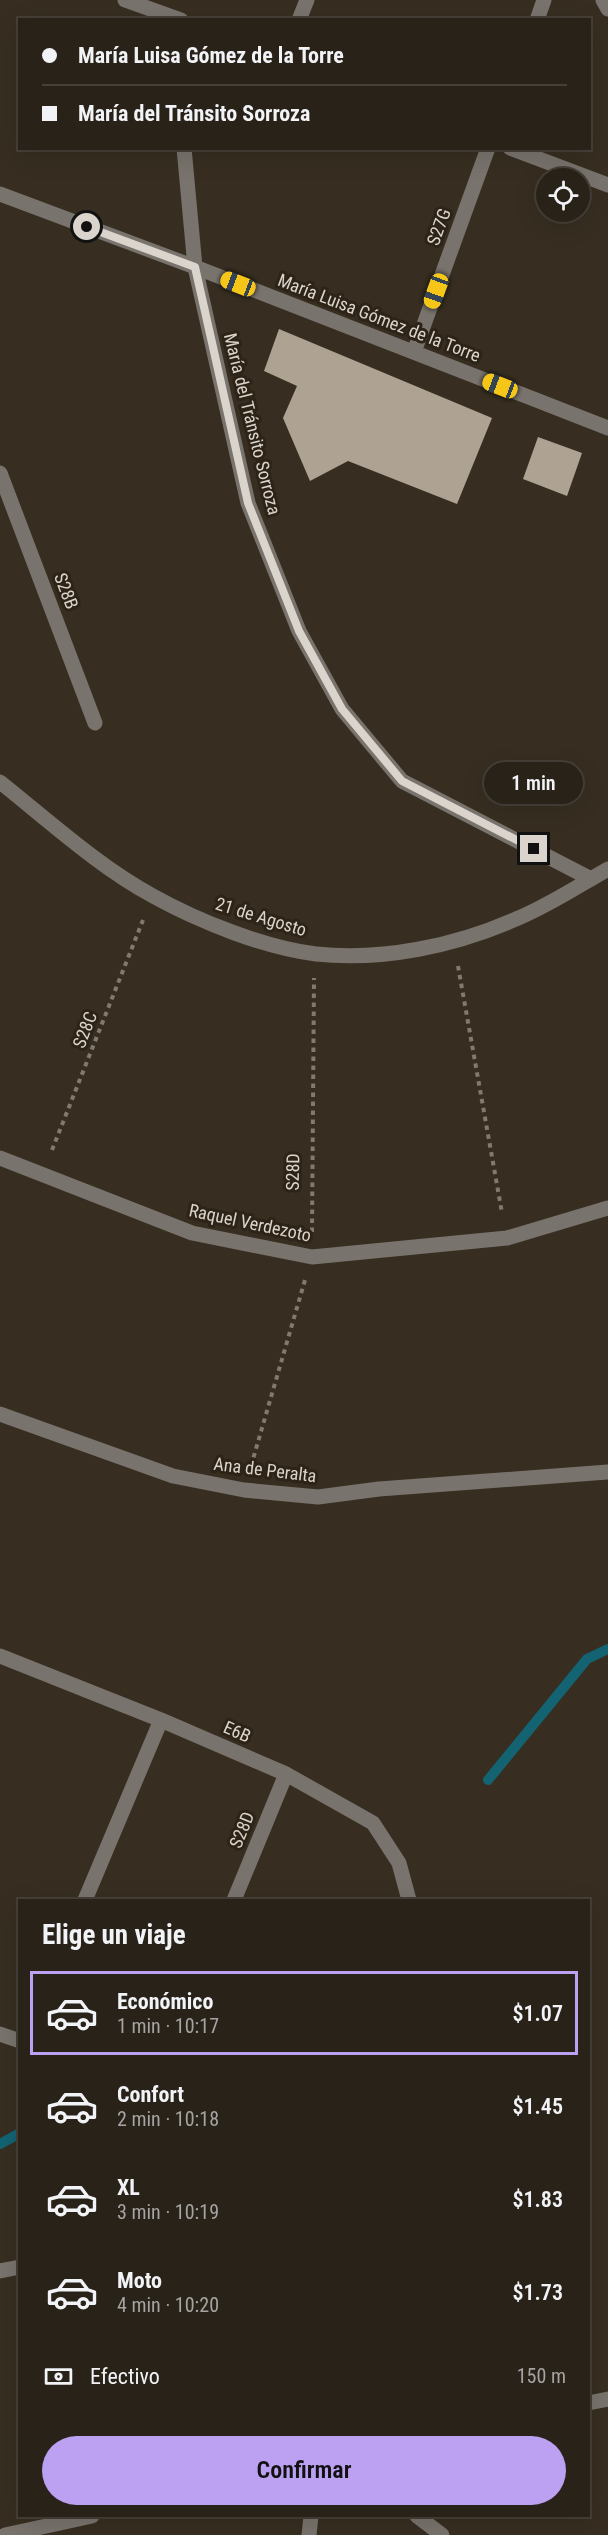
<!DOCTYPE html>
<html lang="es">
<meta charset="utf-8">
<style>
:root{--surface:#292219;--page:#312a22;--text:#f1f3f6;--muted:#a5a4a2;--line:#453f38;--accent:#bca0f2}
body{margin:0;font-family:"Roboto Condensed",sans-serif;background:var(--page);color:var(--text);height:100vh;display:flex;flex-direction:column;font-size:22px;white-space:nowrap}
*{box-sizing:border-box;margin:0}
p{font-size:20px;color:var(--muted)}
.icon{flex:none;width:33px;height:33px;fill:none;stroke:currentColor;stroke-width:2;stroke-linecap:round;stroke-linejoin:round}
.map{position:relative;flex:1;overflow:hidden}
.drawer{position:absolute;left:18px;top:1899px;width:572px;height:618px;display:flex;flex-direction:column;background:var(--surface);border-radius:0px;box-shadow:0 6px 24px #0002,0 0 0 2px var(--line)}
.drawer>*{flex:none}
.hud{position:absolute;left:18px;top:18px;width:573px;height:132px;border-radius:0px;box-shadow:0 6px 24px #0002,0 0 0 2px var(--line);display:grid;align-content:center;height:132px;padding:0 24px;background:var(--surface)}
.tools{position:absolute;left:536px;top:168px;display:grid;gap:12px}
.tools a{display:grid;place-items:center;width:54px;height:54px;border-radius:50%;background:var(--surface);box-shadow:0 6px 24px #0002,0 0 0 2px var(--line);font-size:30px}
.end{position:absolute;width:27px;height:27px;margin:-14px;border:8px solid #dad4cc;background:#111;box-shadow:0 0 0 3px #111}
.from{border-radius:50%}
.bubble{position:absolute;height:42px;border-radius:21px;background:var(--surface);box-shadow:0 6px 24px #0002,0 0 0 2px var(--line);font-size:20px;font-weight:600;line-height:42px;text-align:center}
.car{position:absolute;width:18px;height:36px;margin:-18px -9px;border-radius:8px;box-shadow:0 0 4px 2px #0007;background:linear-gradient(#f5c518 24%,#345 0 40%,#f5c518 0 76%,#345 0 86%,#f5c518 0)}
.hud b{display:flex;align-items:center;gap:21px;height:57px;font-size:22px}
.hud b+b{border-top:2px solid var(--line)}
.hud i{width:15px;height:15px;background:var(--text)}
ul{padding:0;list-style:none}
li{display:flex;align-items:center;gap:18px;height:84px;margin:0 12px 9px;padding:0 12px;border:3px solid transparent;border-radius:0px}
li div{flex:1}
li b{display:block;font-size:22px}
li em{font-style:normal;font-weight:600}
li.selected{border-color:var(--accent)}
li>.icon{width:54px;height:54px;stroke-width:1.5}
h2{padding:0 24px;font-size:27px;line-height:72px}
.pay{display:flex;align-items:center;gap:15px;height:66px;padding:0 24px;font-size:22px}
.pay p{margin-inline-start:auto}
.action{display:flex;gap:12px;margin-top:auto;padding:12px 24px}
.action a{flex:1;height:69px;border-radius:36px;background:var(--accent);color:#111;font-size:24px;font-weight:600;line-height:69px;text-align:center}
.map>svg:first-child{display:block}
</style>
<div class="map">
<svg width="608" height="2535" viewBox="0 0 608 2535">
<rect width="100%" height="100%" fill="#372e21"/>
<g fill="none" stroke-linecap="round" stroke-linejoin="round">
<path stroke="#136372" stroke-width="10" d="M488,1780L587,1659L608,1649
M0,2144L20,2133"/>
</g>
<path fill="#aea393" d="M279,329L492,418L457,504L348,461L310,481L283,418L297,386L264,371Z
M538,437L582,453L567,496L523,479Z"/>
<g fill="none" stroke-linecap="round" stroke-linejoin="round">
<path stroke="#827a6f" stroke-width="4" stroke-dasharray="4.5 4.5" stroke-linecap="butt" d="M458,966L502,1213
M52,1150L143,920
M312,1232L314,978
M251,1466L305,1280"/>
<path stroke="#78736c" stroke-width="15" d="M125,0L181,20
M603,0L608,9
M299,20L307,0
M537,20L544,0
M184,148L195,267L248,503L299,631L342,709L402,781L591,879
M510,148L608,185
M0,194L195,267L608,428
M414,352L488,148
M0,473L95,723
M0,782C49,821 98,866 153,896C198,921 265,948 316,954C383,961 455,946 516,919C548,906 578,886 608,869
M0,1158L192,1233L312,1257L507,1238L608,1208
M0,1414L173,1476L244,1490L318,1497L379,1489L608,1472
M0,1656L161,1720L286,1774L373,1823L399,1863L409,1900
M85,1900L161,1720
M234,1900L286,1774
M0,2034L20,2041
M0,2271L20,2267
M588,2403L608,2399
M417,2516L442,2535
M5,2535L92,2516
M309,2535L311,2516"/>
</g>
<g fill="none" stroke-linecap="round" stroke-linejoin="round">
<path stroke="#dad4cc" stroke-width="8" d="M87,227L195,267L248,503L299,631L342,709L402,781L534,849"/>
</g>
<g text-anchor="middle" stroke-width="6" stroke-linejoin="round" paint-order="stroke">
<g font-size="18" fill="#dad4cc" stroke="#2d2417">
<text transform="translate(439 227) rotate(-70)" y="6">S27G</text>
<text transform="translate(379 318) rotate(21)" y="6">María Luisa Gómez de la Torre</text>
<text transform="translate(252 424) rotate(76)" y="6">María del Tránsito Sorroza</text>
<text transform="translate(66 591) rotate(69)" y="6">S28B</text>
<text transform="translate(261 917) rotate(17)" y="6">21 de Agosto</text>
<text transform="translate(85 1030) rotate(-69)" y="6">S28C</text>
<text transform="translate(293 1172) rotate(-89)" y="6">S28D</text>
<text transform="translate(250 1223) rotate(12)" y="6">Raquel Verdezoto</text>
<text transform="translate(265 1470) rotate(7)" y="6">Ana de Peralta</text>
<text transform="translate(237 1732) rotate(24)" y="6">E6B</text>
<text transform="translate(242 1830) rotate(-68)" y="6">S28D</text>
</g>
</g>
</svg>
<div class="tools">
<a><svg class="icon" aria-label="locate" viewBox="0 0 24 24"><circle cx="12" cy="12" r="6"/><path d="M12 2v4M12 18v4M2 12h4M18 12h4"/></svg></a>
</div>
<i class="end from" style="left:87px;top:227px"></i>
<i class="end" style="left:534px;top:849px"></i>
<div class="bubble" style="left:484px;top:762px;width:99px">1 min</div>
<i class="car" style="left:238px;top:284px;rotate:291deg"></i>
<i class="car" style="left:436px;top:291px;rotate:200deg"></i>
<i class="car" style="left:500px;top:386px;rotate:291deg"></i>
<div class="hud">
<b><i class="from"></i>María Luisa Gómez de la Torre</b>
<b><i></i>María del Tránsito Sorroza</b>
</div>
<section class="drawer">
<h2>Elige un viaje</h2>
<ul>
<li class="selected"><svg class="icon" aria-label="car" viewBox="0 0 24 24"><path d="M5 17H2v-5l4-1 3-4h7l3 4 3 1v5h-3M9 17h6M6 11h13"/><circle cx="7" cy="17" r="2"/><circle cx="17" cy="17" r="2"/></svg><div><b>Económico</b><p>1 min · 10:17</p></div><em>$1.07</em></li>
<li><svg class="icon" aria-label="car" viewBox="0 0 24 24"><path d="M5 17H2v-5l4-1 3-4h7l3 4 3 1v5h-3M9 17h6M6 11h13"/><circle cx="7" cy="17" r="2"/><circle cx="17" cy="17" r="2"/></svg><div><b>Confort</b><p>2 min · 10:18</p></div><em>$1.45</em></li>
<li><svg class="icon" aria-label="car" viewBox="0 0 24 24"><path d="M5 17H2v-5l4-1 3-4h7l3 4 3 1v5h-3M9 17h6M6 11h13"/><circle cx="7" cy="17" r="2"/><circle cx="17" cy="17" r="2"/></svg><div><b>XL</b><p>3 min · 10:19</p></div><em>$1.83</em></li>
<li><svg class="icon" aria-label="car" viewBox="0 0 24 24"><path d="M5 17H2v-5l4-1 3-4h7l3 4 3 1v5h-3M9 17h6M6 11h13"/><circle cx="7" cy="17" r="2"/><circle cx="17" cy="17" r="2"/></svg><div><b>Moto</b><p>4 min · 10:20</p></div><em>$1.73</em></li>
</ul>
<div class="pay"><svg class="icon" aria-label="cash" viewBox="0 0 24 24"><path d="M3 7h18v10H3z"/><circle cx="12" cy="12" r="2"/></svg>Efectivo<p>150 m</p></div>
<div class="action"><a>Confirmar</a></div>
</section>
</div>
